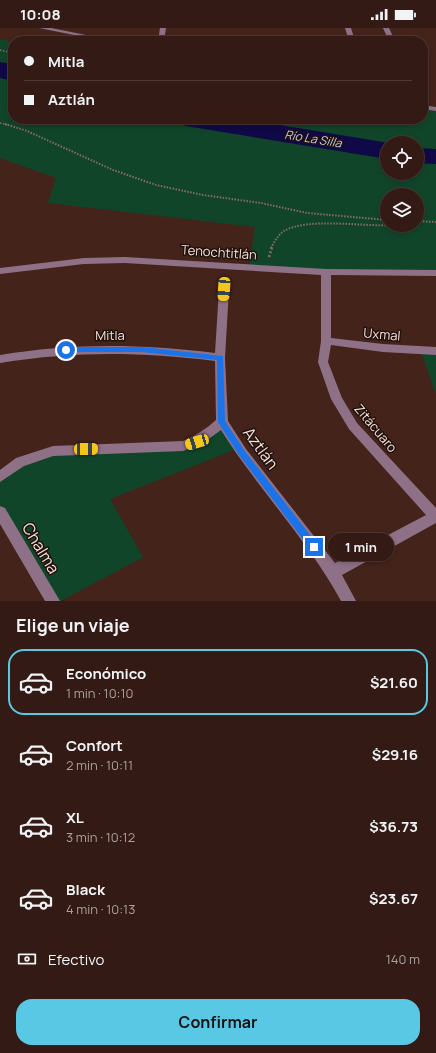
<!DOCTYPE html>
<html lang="es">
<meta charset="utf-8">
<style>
:root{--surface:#331a14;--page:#3b231d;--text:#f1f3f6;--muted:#a9a1a0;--line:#4e3834;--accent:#59c8e4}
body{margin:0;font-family:Manrope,sans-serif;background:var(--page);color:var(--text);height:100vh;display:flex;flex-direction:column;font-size:15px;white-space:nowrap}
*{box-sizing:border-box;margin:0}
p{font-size:13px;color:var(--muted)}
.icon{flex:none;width:22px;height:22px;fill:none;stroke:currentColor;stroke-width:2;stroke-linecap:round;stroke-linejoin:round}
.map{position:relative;height:573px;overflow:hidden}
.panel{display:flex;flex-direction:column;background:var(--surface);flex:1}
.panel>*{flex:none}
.top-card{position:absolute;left:8px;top:8px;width:420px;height:88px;border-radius:16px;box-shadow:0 2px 6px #0003,0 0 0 1px var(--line);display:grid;align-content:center;height:88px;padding:0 16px;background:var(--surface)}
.controls{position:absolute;left:380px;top:108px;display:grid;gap:8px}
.controls a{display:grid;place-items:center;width:44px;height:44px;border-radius:50%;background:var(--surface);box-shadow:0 2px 6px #0003,0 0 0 1px var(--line);font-size:20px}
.end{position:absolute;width:18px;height:18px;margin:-9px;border:5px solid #1a73e8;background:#fff;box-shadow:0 0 0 2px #fff}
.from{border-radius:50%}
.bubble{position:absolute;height:28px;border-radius:14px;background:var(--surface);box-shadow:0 2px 6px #0003,0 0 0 1px var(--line);font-size:13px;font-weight:700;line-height:28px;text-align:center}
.car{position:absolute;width:12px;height:24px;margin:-12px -6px;border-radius:5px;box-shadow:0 0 3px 1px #0007;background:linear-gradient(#f5c518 24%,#345 0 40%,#f5c518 0 76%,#345 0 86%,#f5c518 0)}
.top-card b{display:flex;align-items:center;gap:14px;height:38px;font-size:15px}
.top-card b+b{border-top:1px solid var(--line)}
.top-card i{width:10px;height:10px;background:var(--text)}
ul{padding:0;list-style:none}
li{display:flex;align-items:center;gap:12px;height:66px;margin:0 8px 6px;padding:0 8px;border:2px solid transparent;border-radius:16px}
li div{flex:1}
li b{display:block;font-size:15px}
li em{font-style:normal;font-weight:700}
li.active{border-color:var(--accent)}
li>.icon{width:36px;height:36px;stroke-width:1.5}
h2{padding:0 16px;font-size:18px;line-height:48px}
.pay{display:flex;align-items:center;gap:10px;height:44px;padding:0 16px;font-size:15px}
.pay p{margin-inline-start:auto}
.cta{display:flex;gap:8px;margin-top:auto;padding:8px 16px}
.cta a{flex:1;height:46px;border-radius:16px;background:var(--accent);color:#111;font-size:16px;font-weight:700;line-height:46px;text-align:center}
.status{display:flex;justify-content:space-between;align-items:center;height:28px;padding:0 20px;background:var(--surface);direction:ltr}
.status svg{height:11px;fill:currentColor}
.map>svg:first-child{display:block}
</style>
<div class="status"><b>10:08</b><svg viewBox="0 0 49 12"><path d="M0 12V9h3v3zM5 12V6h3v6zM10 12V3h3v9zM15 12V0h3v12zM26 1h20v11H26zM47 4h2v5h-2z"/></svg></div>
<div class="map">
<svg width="436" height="573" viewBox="0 0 436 573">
<rect width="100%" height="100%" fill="#44231a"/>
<path fill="#11452a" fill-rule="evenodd" d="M0,11L13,14V91H423V79L436,81V245L249,240L255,199L48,175L56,150L0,130ZM387,115H417V145H387ZM387,167H417V197H387Z
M421,323H436V367Z
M222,394L239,420L110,471L143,529L61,573H53L0,485V449L36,428L183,418Z"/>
<path fill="#100947" d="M0,34L13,36V53L0,50Z
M160,91H243L389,115H387V131L186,98Z
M417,120L436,121V136L417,135Z"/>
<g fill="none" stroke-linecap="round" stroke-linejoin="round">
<path stroke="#896c64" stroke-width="1.5" stroke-dasharray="1.5 1.5" stroke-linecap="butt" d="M0,22L13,25
M0,95L8,97"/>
<path stroke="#896c64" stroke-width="2" stroke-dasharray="1.5 1.5" stroke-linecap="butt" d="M5,96L27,103L113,142L156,157L203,167L261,175L307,185L387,192
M417,193L436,194
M271,220C274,214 278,207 284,203C308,189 363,199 392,197"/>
<path stroke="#896c64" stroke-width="2.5" stroke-dasharray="2 2" stroke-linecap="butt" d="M269,229L272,219"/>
<path fill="#8f7187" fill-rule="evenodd" d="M39,0H51L116,13H104Z
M160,0H166L164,13H158Z
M345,0H351L355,13H349Z
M383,0H389L395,13H389Z
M423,77L436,79V83L423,81Z
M125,229L326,241L436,242V248L331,247V310L383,316L436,319V327L383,324L331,317L328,334L342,370L357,395L436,480V495L342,547L356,573H341C308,512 258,461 221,402L203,415L183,423L53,428L24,438L0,454V442L16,430L53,418L183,413C195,408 206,401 216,392L215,333C138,324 77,323 0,335V327C76,315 138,316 215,325L219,261L224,258L229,261L225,330L228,393L246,421L335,535L426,487L349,401L331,371L318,334L321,313V247L125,235L84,236L0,246V240L84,230Z
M0,478L5,480L60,573H45L0,496Z"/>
</g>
<path fill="#1a73e8" d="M66,319H142L223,328L225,393L244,422L317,516V522H311L239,427L218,394L217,332L142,324H66L62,322Z"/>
<g text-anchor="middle" stroke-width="3" stroke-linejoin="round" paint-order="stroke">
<g font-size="12" font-style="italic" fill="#c2c9f0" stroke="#20110d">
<text transform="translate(313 111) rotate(9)" y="4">Río La Silla</text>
</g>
<g font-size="13" fill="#f7e1da" stroke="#20110d">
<text transform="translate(219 224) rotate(4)" y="5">Tenochtitlán</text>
<text transform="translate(382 306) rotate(5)" y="5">Uxmal</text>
<text x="110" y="312">Mitla</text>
<text transform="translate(376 400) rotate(50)" y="5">Zitácuaro</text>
</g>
<g font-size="16" fill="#f7e1da" stroke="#20110d">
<text transform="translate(261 420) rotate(54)" y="6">Aztlán</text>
<text transform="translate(41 520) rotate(59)" y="6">Chalma</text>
</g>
</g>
</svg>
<div class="controls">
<a><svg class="icon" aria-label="locate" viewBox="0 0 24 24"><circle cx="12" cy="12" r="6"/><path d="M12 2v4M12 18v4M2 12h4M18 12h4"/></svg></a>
<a><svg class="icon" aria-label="layers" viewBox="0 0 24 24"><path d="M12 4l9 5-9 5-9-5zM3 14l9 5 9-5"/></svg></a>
</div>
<i class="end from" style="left:66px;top:322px"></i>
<i class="end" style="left:314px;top:519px"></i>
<div class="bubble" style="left:328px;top:505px;width:66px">1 min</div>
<i class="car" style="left:224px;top:261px;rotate:184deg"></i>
<i class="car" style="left:197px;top:414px;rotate:253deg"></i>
<i class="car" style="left:86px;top:421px;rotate:89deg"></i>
<div class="top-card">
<b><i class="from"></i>Mitla</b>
<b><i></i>Aztlán</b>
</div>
</div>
<section class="panel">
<h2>Elige un viaje</h2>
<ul>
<li class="active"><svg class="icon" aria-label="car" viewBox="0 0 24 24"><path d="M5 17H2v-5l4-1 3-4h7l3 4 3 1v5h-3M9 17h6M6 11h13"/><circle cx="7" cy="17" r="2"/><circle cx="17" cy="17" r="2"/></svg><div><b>Económico</b><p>1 min · 10:10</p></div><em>$21.60</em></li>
<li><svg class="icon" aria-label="car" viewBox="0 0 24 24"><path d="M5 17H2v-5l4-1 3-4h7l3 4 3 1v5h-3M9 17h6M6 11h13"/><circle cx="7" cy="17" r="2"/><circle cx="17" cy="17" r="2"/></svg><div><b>Confort</b><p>2 min · 10:11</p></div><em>$29.16</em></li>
<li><svg class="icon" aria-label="car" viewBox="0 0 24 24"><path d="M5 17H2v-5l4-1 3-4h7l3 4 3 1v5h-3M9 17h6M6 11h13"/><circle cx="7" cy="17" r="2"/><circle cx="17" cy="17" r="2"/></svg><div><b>XL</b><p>3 min · 10:12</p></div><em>$36.73</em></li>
<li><svg class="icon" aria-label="car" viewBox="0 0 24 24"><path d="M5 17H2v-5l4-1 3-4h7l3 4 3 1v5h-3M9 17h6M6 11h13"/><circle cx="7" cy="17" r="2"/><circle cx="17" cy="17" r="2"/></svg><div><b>Black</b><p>4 min · 10:13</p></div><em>$23.67</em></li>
</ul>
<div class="pay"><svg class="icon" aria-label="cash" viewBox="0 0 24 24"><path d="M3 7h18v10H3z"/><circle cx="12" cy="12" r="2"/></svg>Efectivo<p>140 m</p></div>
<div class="cta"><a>Confirmar</a></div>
</section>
